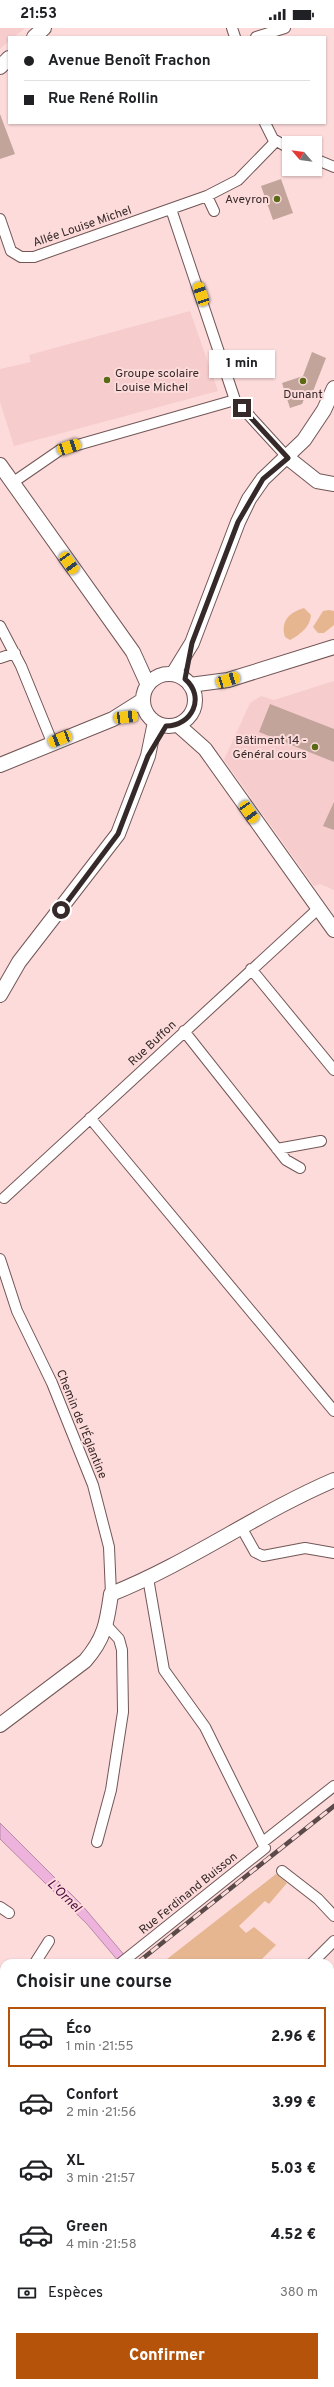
<!DOCTYPE html>
<html lang="fr">
<meta charset="utf-8">
<style>
:root{--surface:#fff;--page:#f6f6f6;--text:#202124;--muted:#757577;--line:#e0e0e0;--accent:#b45309}
body{margin:0;font-family:Overpass,sans-serif;background:var(--page);color:var(--text);height:100vh;display:flex;flex-direction:column;font-size:15px;white-space:nowrap}
*{box-sizing:border-box;margin:0}
p{font-size:13px;color:var(--muted)}
.icon{flex:none;width:22px;height:22px;fill:none;stroke:currentColor;stroke-width:2;stroke-linecap:round;stroke-linejoin:round}
.map{position:relative;flex:1;overflow:hidden}
.details{position:absolute;left:0px;top:1931px;width:334px;height:428px;display:flex;flex-direction:column;background:var(--surface);border-radius:12px 12px 0 0;box-shadow:0 1px 3px #0004}
.details>*{flex:none}
.hud{position:absolute;left:8px;top:8px;width:318px;height:88px;border-radius:0px;box-shadow:0 1px 3px #0004;display:grid;align-content:center;height:88px;padding:0 16px;background:var(--surface)}
.needle{width:26px;rotate:298deg}
.controls{position:absolute;left:282px;top:108px;display:grid;gap:8px}
.controls a{display:grid;place-items:center;width:40px;height:40px;border-radius:0px;background:var(--surface);box-shadow:0 1px 3px #0004;font-size:20px}
.end{position:absolute;width:18px;height:18px;margin:-9px;border:5px solid #352929;background:#fff;box-shadow:0 0 0 2px #fff}
.from{border-radius:50%}
.bubble{position:absolute;height:28px;border-radius:0px;background:var(--surface);box-shadow:0 1px 3px #0004;font-size:13px;font-weight:800;line-height:28px;text-align:center}
.car{position:absolute;width:12px;height:24px;margin:-12px -6px;border-radius:5px;box-shadow:0 0 3px 1px #0007;background:linear-gradient(#f5c518 24%,#345 0 40%,#f5c518 0 76%,#345 0 86%,#f5c518 0)}
.hud b{display:flex;align-items:center;gap:14px;height:38px;font-size:15px}
.hud b+b{border-top:1px solid var(--line)}
.hud i{width:10px;height:10px;background:var(--text)}
ul{padding:0;list-style:none}
li{display:flex;align-items:center;gap:12px;height:60px;margin:0 8px 6px;padding:0 8px;border:2px solid transparent;border-radius:0px}
li div{flex:1}
li b{display:block;font-size:15px}
li em{font-style:normal;font-weight:800}
li.selected{border-color:var(--accent)}
li>.icon{width:36px;height:36px;stroke-width:1.5}
h2{padding:0 16px;font-size:18px;line-height:48px}
.pay{display:flex;align-items:center;gap:10px;height:44px;padding:0 16px;font-size:15px}
.pay p{margin-inline-start:auto}
.cta{display:flex;gap:8px;margin-top:auto;padding:8px 16px}
.cta a{flex:1;height:46px;border-radius:0px;background:var(--accent);color:#fff;font-size:16px;font-weight:800;line-height:46px;text-align:center}
.status{display:flex;justify-content:space-between;align-items:center;height:28px;padding:0 20px;background:var(--surface);direction:ltr}
.status svg{height:11px;fill:currentColor}
.map>svg:first-child{display:block}
</style>
<div class="status"><b>21:53</b><svg viewBox="0 0 49 12"><path d="M0 12V9h3v3zM5 12V6h3v6zM10 12V3h3v9zM15 12V0h3v12zM26 1h20v11H26zM47 4h2v5h-2z"/></svg></div>
<div class="map">
<svg width="334" height="2359" viewBox="0 0 334 2359">
<rect width="100%" height="100%" fill="#fddbdb"/>
<path fill="#f6cccc" d="M0,0H25L14,9H9V13L0,21Z
M190,283L218,363L14,418L0,374V341L31,334L29,327Z
M334,653V862L320,856L314,858L224,732L250,675L261,668L274,672Z
M57,2355H163L168,2359H52Z"/>
<path fill="#e6b690" d="M304,580L311,587C310,599 301,606 290,612L285,609C280,594 289,584 304,580Z
M329,582L334,583V597L324,605H318L313,599L323,583Z
M276,1846L287,1855L269,1876L265,1873L239,1898L246,1905L254,1899L276,1917L258,1935H162Z
M4,2179V2267L0,2270V2183Z"/>
<path fill="#eeb3dc" stroke="#b68aa6" d="M0,1795L81,1876L131,1935H120L87,1896L0,1811Z
M4,2131V2179L0,2182V2134Z
M4,2267V2320L0,2323V2270Z"/>
<path fill="#c2a49b" d="M0,86L15,126L0,131Z
M281,151L293,185L273,192L261,158Z
M312,324L326,330L310,371L305,369L302,376L290,380L282,355L303,348Z
M270,676L334,701V734L259,704Z
M334,774V802L323,798Z"/>
<g fill="none" stroke-linecap="round" stroke-linejoin="round">
<defs>
<path id="street" d="M232,0L235,9
M256,9L285,0
M265,95L273,111L289,120
M315,131L334,139
M207,168L214,183
M171,181L235,372L288,430
M0,191L11,223L21,229H34L207,168L238,152L276,113
M12,455L60,422L235,372
M0,598L21,638L52,714
M0,630L15,625
M251,941L334,1042
M184,1003L286,1132L300,1140
M90,1090L334,1383
M277,1121L321,1113
M4,1170L319,880
M0,1231L17,1283L52,1355L93,1457L109,1519L111,1566
M241,1499L255,1524L263,1528L305,1520L334,1525
M97,1814L111,1762L123,1684L122,1622L119,1611L107,1598
M263,1814L334,1758
M282,1843L318,1871L334,1888
M0,1879L9,1885
M35,1935L49,1913
M121,1935L265,1820L205,1699L164,1642L148,1550
M312,1935L334,1913
M0,1985L4,1980
M330,2007L334,2005
M0,2069L4,2065
M330,2138L334,2137
M330,2302L334,2297
M163,2355L168,2359
M16,2359L21,2355
M52,2359L57,2355
M285,2359L288,2355"/>
<path id="secondary" d="M34,9L44,0
M0,39L9,30
M288,430L317,453L334,456
M0,437L133,624L148,657
M173,646L192,615L238,494L249,471L263,451L304,412L324,382L334,360
M143 672a26 26 0 1 1 52 0a26 26 0 1 1-52 0Z
M190,657L228,652L334,619
M178,697L205,721L334,902
M0,737L113,691L143,672
M0,967L19,934L118,806L148,728L155,694
M0,1697L85,1633C105,1610 107,1594 111,1566C189,1535 257,1485 334,1452"/>
</defs>
<use href="#street" stroke="#735656" stroke-width="12"/>
<use href="#secondary" stroke="#735656" stroke-width="16"/>
<use href="#street" stroke="#fff" stroke-width="10"/>
<use href="#secondary" stroke="#fff" stroke-width="14"/>
<defs>
<path id="rail" d="M137,1935L334,1778
M0,2050L4,2047"/>
</defs>
<use href="#rail" stroke="#5a4a4a" stroke-width="4.5"/>
<use href="#rail" stroke="#fddbdb" stroke-width="3" stroke-dasharray="9" stroke-linecap="butt"/>
</g>
<g fill="none" stroke-linecap="round" stroke-linejoin="round">
<path stroke="#352929" stroke-width="5" d="M61,882L118,806L148,728L166,698C192,698 206,669 185,651L192,615L238,494L263,451L288,430L242,380"/>
</g>
<g fill="#596a15" stroke="#fddbdb" stroke-width="1.5">
<circle cx="277" cy="171" r="4"/>
<circle cx="107" cy="352" r="4"/>
<circle cx="303" cy="353" r="4"/>
<circle cx="315" cy="719" r="4"/>
</g>
<g text-anchor="middle" stroke-width="4" stroke-linejoin="round" paint-order="stroke">
<g font-size="12" fill="#352929" stroke="#fddbdb" text-anchor="end">
<text x="269" y="175">Aveyron</text>
<text x="115" y="349" text-anchor="start">Groupe scolaire<tspan x="115" dy="14">Louise Michel</tspan></text>
<text x="303" y="370" text-anchor="middle">Dunant</text>
<text x="307" y="716">Bâtiment 14 -<tspan x="307" dy="14">Général cours</tspan></text>
</g>
<g font-size="12" fill="#352929" stroke="#fddbdb">
<text transform="translate(82 198) rotate(-19)" y="4">Allée Louise Michel</text>
<text transform="translate(152 1015) rotate(-43)" y="4">Rue Buffon</text>
<text transform="translate(82 1396) rotate(68)" y="4">Chemin de l'Églantine</text>
<text transform="translate(188 1865) rotate(-39)" y="4">Rue Ferdinand Buisson</text>
</g>
<g font-size="13" font-style="italic" fill="#4c063e" stroke="#fddbdb">
<text transform="translate(65 1867) rotate(44)" y="5">L'Ornel</text>
</g>
</g>
</svg>
<div class="controls">
<a><svg class="needle" viewBox="-14 -14 28 28"><path d="M0-13l5 13h-10z" fill="#e53935"/><path d="M0 13l5-13h-10z" fill="#757577"/></svg></a>
</div>
<i class="end from" style="left:61px;top:882px"></i>
<i class="end" style="left:242px;top:380px"></i>
<div class="bubble" style="left:209px;top:322px;width:66px">1 min</div>
<i class="car" style="left:201px;top:266px;rotate:341deg"></i>
<i class="car" style="left:69px;top:419px;rotate:71deg"></i>
<i class="car" style="left:69px;top:535px;rotate:144deg"></i>
<i class="car" style="left:228px;top:652px;rotate:73deg"></i>
<i class="car" style="left:126px;top:689px;rotate:83deg"></i>
<i class="car" style="left:60px;top:711px;rotate:249deg"></i>
<i class="car" style="left:249px;top:784px;rotate:145deg"></i>
<div class="hud">
<b><i class="from"></i>Avenue Benoît Frachon</b>
<b><i></i>Rue René Rollin</b>
</div>
<section class="details">
<h2>Choisir une course</h2>
<ul>
<li class="selected"><svg class="icon" aria-label="car" viewBox="0 0 24 24"><path d="M5 17H2v-5l4-1 3-4h7l3 4 3 1v5h-3M9 17h6M6 11h13"/><circle cx="7" cy="17" r="2"/><circle cx="17" cy="17" r="2"/></svg><div><b>Éco</b><p>1 min · 21:55</p></div><em>2.96 €</em></li>
<li><svg class="icon" aria-label="car" viewBox="0 0 24 24"><path d="M5 17H2v-5l4-1 3-4h7l3 4 3 1v5h-3M9 17h6M6 11h13"/><circle cx="7" cy="17" r="2"/><circle cx="17" cy="17" r="2"/></svg><div><b>Confort</b><p>2 min · 21:56</p></div><em>3.99 €</em></li>
<li><svg class="icon" aria-label="car" viewBox="0 0 24 24"><path d="M5 17H2v-5l4-1 3-4h7l3 4 3 1v5h-3M9 17h6M6 11h13"/><circle cx="7" cy="17" r="2"/><circle cx="17" cy="17" r="2"/></svg><div><b>XL</b><p>3 min · 21:57</p></div><em>5.03 €</em></li>
<li><svg class="icon" aria-label="car" viewBox="0 0 24 24"><path d="M5 17H2v-5l4-1 3-4h7l3 4 3 1v5h-3M9 17h6M6 11h13"/><circle cx="7" cy="17" r="2"/><circle cx="17" cy="17" r="2"/></svg><div><b>Green</b><p>4 min · 21:58</p></div><em>4.52 €</em></li>
</ul>
<div class="pay"><svg class="icon" aria-label="cash" viewBox="0 0 24 24"><path d="M3 7h18v10H3z"/><circle cx="12" cy="12" r="2"/></svg>Espèces<p>380 m</p></div>
<div class="cta"><a>Confirmer</a></div>
</section>
</div>
